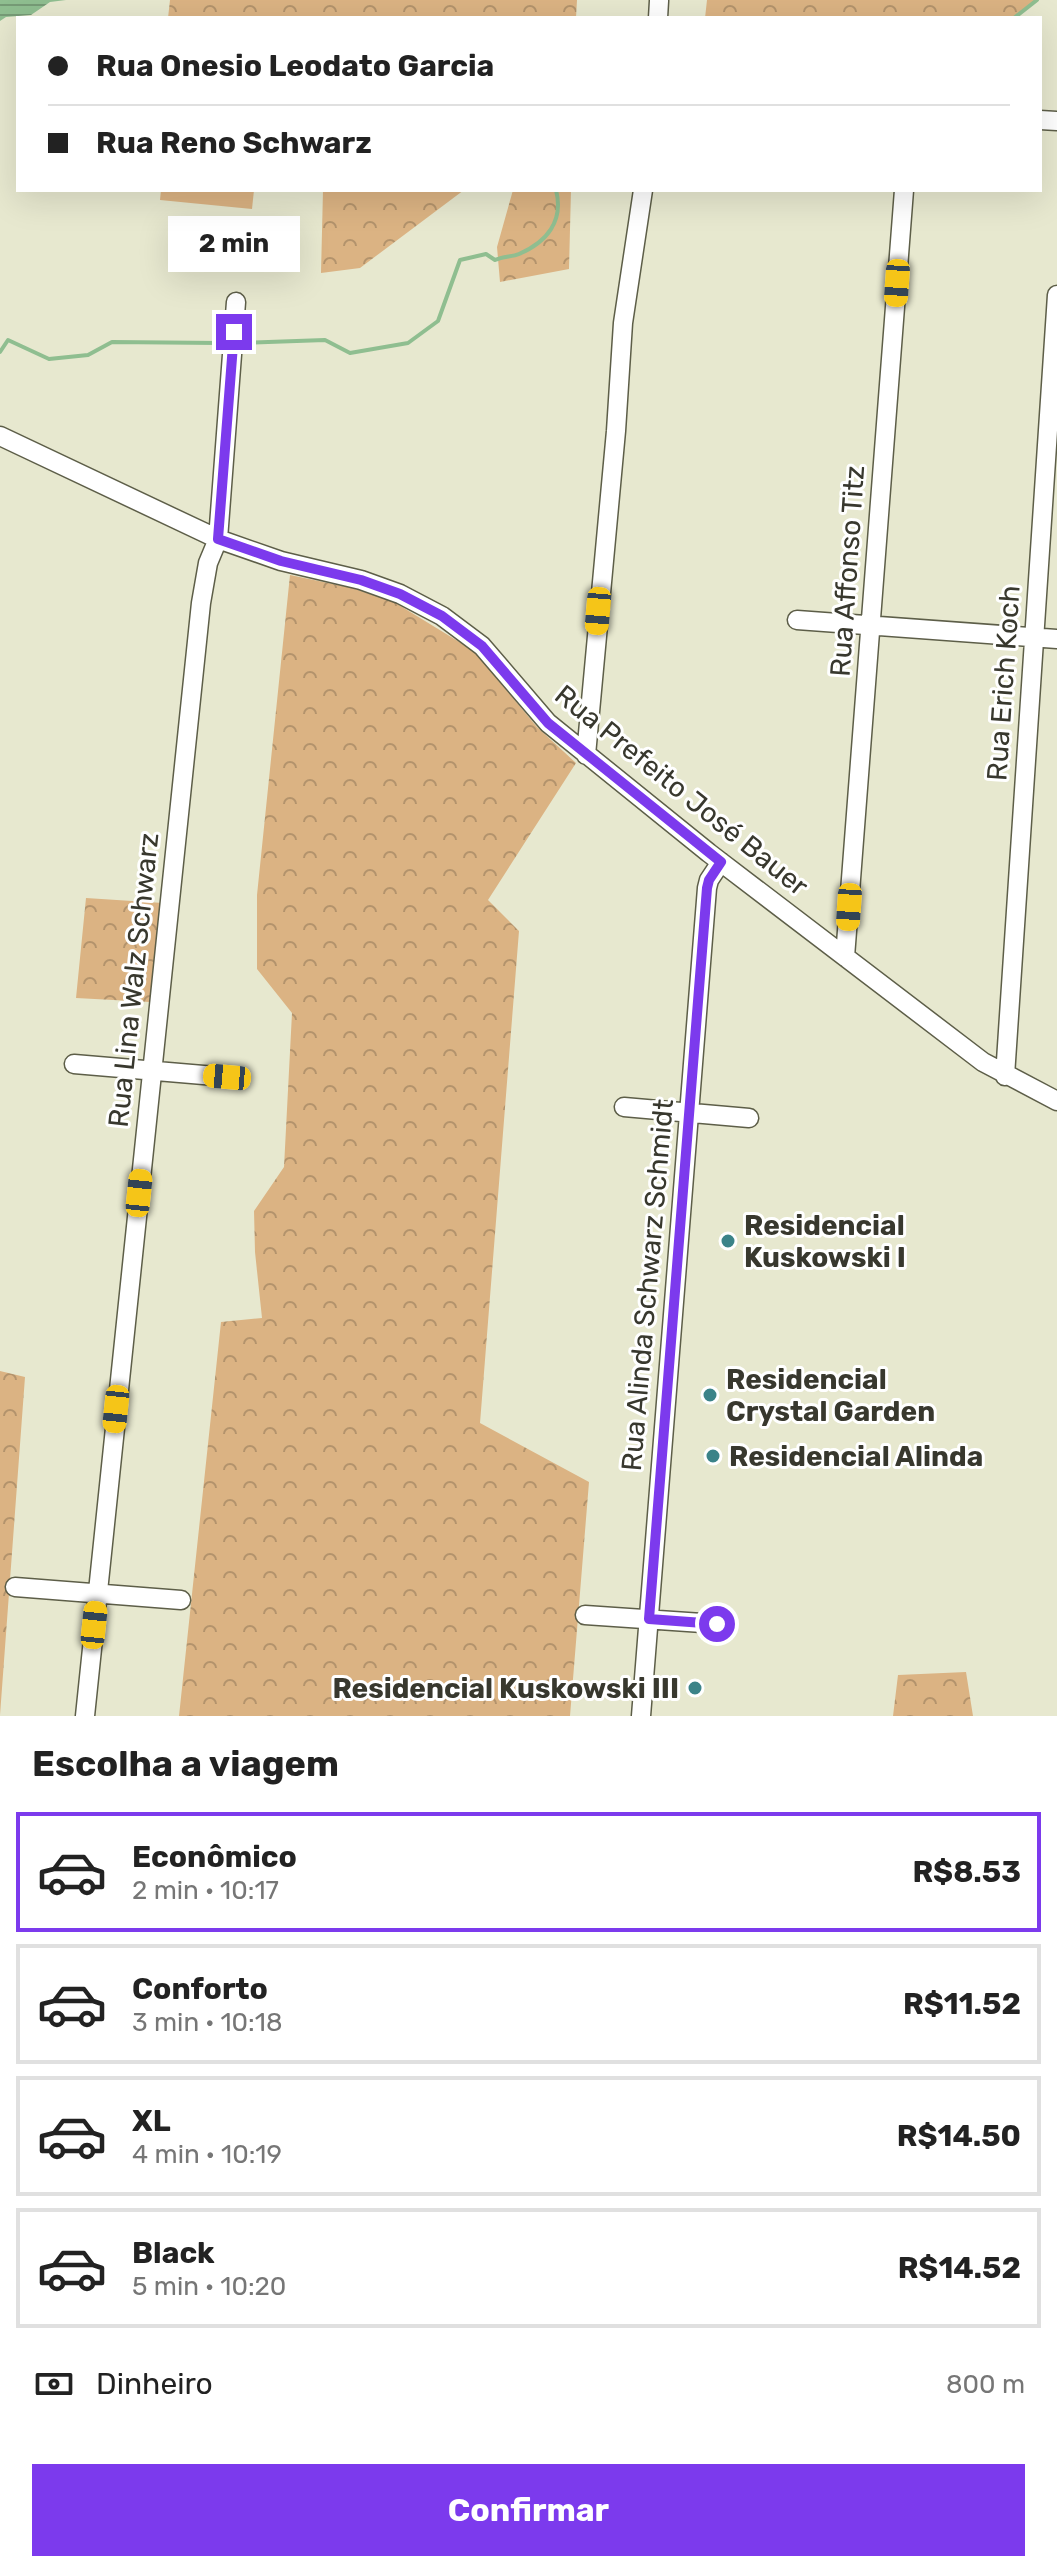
<!DOCTYPE html>
<html lang="pt">
<meta charset="utf-8">
<style>
:root{--surface:#fff;--page:#f6f6f6;--text:#222;--muted:#767676;--line:#e0e0e0;--accent:#7c3aed}
body{margin:0;font-family:Rubik,sans-serif;background:var(--page);color:var(--text);height:100vh;display:flex;flex-direction:column;font-size:30px;white-space:nowrap}
*{box-sizing:border-box;margin:0}
p{font-size:26px;color:var(--muted)}
.icon{flex:none;width:44px;height:44px;fill:none;stroke:currentColor;stroke-width:2;stroke-linecap:round;stroke-linejoin:round}
.map{position:relative;height:1716px;overflow:hidden}
.panel{display:flex;flex-direction:column;background:var(--surface);flex:1}
.panel>*{flex:none}
.hud{position:absolute;left:16px;top:16px;width:1026px;height:176px;border-radius:0px;box-shadow:0 8px 32px #0002;display:grid;align-content:center;height:176px;padding:0 32px;background:var(--surface)}
.end{position:absolute;width:36px;height:36px;margin:-18px;border:10px solid #7c3aed;background:#fff;box-shadow:0 0 0 4px #fff}
.from{border-radius:50%}
.bubble{position:absolute;height:56px;border-radius:0px;background:var(--surface);box-shadow:0 8px 32px #0002;font-size:26px;font-weight:700;line-height:56px;text-align:center}
.car{position:absolute;width:24px;height:48px;margin:-24px -12px;border-radius:10px;box-shadow:0 0 6px 2px #0007;background:linear-gradient(#f5c518 24%,#345 0 40%,#f5c518 0 76%,#345 0 86%,#f5c518 0)}
.hud b{display:flex;align-items:center;gap:28px;height:76px;font-size:30px}
.hud b+b{border-top:2px solid var(--line)}
.hud i{width:20px;height:20px;background:var(--text)}
ul{padding:0;list-style:none}
li{display:flex;align-items:center;gap:24px;height:120px;margin:0 16px 12px;padding:0 16px;border:4px solid var(--line);border-radius:0px}
li div{flex:1}
li b{display:block;font-size:30px}
li em{font-style:normal;font-weight:700}
li.current{border-color:var(--accent)}
li>.icon{width:72px;height:72px;stroke-width:1.5}
h2{padding:0 32px;font-size:36px;line-height:96px}
.pay{display:flex;align-items:center;gap:20px;height:88px;padding:0 32px;font-size:30px}
.pay p{margin-inline-start:auto}
.primary-button{display:flex;gap:16px;margin-top:auto;padding:16px 32px}
.primary-button a{flex:1;height:92px;border-radius:0px;background:var(--accent);color:#fff;font-size:32px;font-weight:700;line-height:92px;text-align:center}
.map>svg:first-child{display:block}
</style>
<div class="map">
<svg width="1057" height="1716" viewBox="0 0 1057 1716">
<defs>
<pattern id="forest-crowns" width="20" height="18" patternUnits="userSpaceOnUse" patternTransform="scale(2)"><rect width="20" height="18" fill="#dbb383"/><path d="M2 6a3 3 0 1 1 6 0M12 15a3 3 0 1 1 6 0" fill="none" stroke="#b3936c"/></pattern>
<pattern id="water-rules" width="6" height="5" patternUnits="userSpaceOnUse" patternTransform="scale(2)"><rect width="6" height="5" fill="#8fbe90"/><path d="M0 2.5h6" fill="none" stroke="#769b76"/></pattern>
</defs>
<rect width="100%" height="100%" fill="#e7e8cf"/>
<path fill="url(#forest-crowns)" d="M170,0H577L576,18H168Z
M707,0H1037L1014,18H705Z
M323,190H464L360,268L321,273Z
M513,190H571L569,269L500,282L497,247Z
M290,575L352,588L394,602L474,651L537,727L576,763L488,900L519,931L480,1423L589,1482L570,1716H179L221,1322L262,1318L255,1252L254,1211L284,1167L292,1013L257,969V895Z
M86,898L163,903L150,1002L76,998Z
M0,1371L25,1377L0,1715Z
M966,1672L973,1716H893L898,1675Z"/>
<path fill="#dbb383" d="M161,190H254L252,209L160,200Z"/>
<path fill="url(#water-rules)" d="M0,0H66L50,2L31,15L6,17L0,21Z"/>
<g fill="none" stroke-linecap="round" stroke-linejoin="round">
<path stroke="#8fbe90" stroke-width="4" d="M927,18H941
M1014,18L1037,0
M238,343L325,340L350,353L408,343L438,321L460,260L486,254L495,260C503,256 512,257 519,254C547,242 564,221 556,190
M0,352L8,340L49,359L88,355L112,342L219,343"/>
<defs>
<path id="minor" d="M658,18L659,1
M1040,120L1057,121
M0,436L218,539L281,561L361,580L400,594L442,616L482,646L548,723L709,853L983,1062L1057,1101
M797,620L1057,639
M586,755L616,431L623,323L643,190
M845,957L904,190
M74,1064L227,1077
M1005,1076L1057,295
M624,1107L749,1118
M15,1587L181,1600
M585,1615L717,1624
M85,1716L201,603L208,563L218,539L236,302
M641,1716L707,888L709,880L721,862"/>
</defs>
<use href="#minor" stroke="#5d5e48" stroke-width="21"/>
<use href="#minor" stroke="#fff" stroke-width="18"/>
</g>
<g fill="none" stroke-linecap="round" stroke-linejoin="round">
<path stroke="#7c3aed" stroke-width="10" d="M234,332L218,539L281,561L361,580L400,594L442,616L482,646L548,723L721,862L709,880L707,888L649,1619L717,1624"/>
</g>
<g fill="#3b8388" stroke="#fff" stroke-width="3">
<circle cx="728" cy="1241" r="8"/>
<circle cx="710" cy="1395" r="8"/>
<circle cx="713" cy="1456" r="8"/>
<circle cx="695" cy="1688" r="8"/>
</g>
<g text-anchor="middle" stroke-width="6" stroke-linejoin="round" paint-order="stroke">
<g font-size="28" fill="#38382e" stroke="#fff">
<text transform="translate(847 571) rotate(-86)" y="10">Rua Affonso Titz</text>
<text transform="translate(1003 683) rotate(-86)" y="10">Rua Erich Koch</text>
<text transform="translate(682 790) rotate(39)" y="10">Rua Prefeito José Bauer</text>
<text transform="translate(133 980) rotate(-84)" y="10">Rua Lina Walz Schwarz</text>
<text transform="translate(647 1285) rotate(-85)" y="10">Rua Alinda Schwarz Schmidt</text>
</g>
<g font-size="28" font-weight="bold" fill="#38382e" stroke="#fff" text-anchor="start">
<text x="744" y="1235">Residencial<tspan x="744" dy="32">Kuskowski I</tspan></text>
<text x="726" y="1389">Residencial<tspan x="726" dy="32">Crystal Garden</tspan></text>
<text x="729" y="1466">Residencial Alinda</text>
<text x="679" y="1698" text-anchor="end">Residencial Kuskowski III</text>
</g>
</g>
</svg>
<i class="end from" style="left:717px;top:1624px"></i>
<i class="end" style="left:234px;top:332px"></i>
<div class="bubble" style="left:168px;top:216px;width:132px">2 min</div>
<i class="car" style="left:897px;top:283px;rotate:184deg"></i>
<i class="car" style="left:598px;top:611px;rotate:185deg"></i>
<i class="car" style="left:849px;top:907px;rotate:184deg"></i>
<i class="car" style="left:227px;top:1077px;rotate:275deg"></i>
<i class="car" style="left:139px;top:1193px;rotate:6deg"></i>
<i class="car" style="left:116px;top:1409px;rotate:186deg"></i>
<i class="car" style="left:94px;top:1625px;rotate:6deg"></i>
<div class="hud">
<b><i class="from"></i>Rua Onesio Leodato Garcia</b>
<b><i></i>Rua Reno Schwarz</b>
</div>
</div>
<section class="panel">
<h2>Escolha a viagem</h2>
<ul>
<li class="current"><svg class="icon" aria-label="car" viewBox="0 0 24 24"><path d="M5 17H2v-5l4-1 3-4h7l3 4 3 1v5h-3M9 17h6M6 11h13"/><circle cx="7" cy="17" r="2"/><circle cx="17" cy="17" r="2"/></svg><div><b>Econômico</b><p>2 min · 10:17</p></div><em>R$8.53</em></li>
<li><svg class="icon" aria-label="car" viewBox="0 0 24 24"><path d="M5 17H2v-5l4-1 3-4h7l3 4 3 1v5h-3M9 17h6M6 11h13"/><circle cx="7" cy="17" r="2"/><circle cx="17" cy="17" r="2"/></svg><div><b>Conforto</b><p>3 min · 10:18</p></div><em>R$11.52</em></li>
<li><svg class="icon" aria-label="car" viewBox="0 0 24 24"><path d="M5 17H2v-5l4-1 3-4h7l3 4 3 1v5h-3M9 17h6M6 11h13"/><circle cx="7" cy="17" r="2"/><circle cx="17" cy="17" r="2"/></svg><div><b>XL</b><p>4 min · 10:19</p></div><em>R$14.50</em></li>
<li><svg class="icon" aria-label="car" viewBox="0 0 24 24"><path d="M5 17H2v-5l4-1 3-4h7l3 4 3 1v5h-3M9 17h6M6 11h13"/><circle cx="7" cy="17" r="2"/><circle cx="17" cy="17" r="2"/></svg><div><b>Black</b><p>5 min · 10:20</p></div><em>R$14.52</em></li>
</ul>
<div class="pay"><svg class="icon" aria-label="cash" viewBox="0 0 24 24"><path d="M3 7h18v10H3z"/><circle cx="12" cy="12" r="2"/></svg>Dinheiro<p>800 m</p></div>
<div class="primary-button"><a>Confirmar</a></div>
</section>
